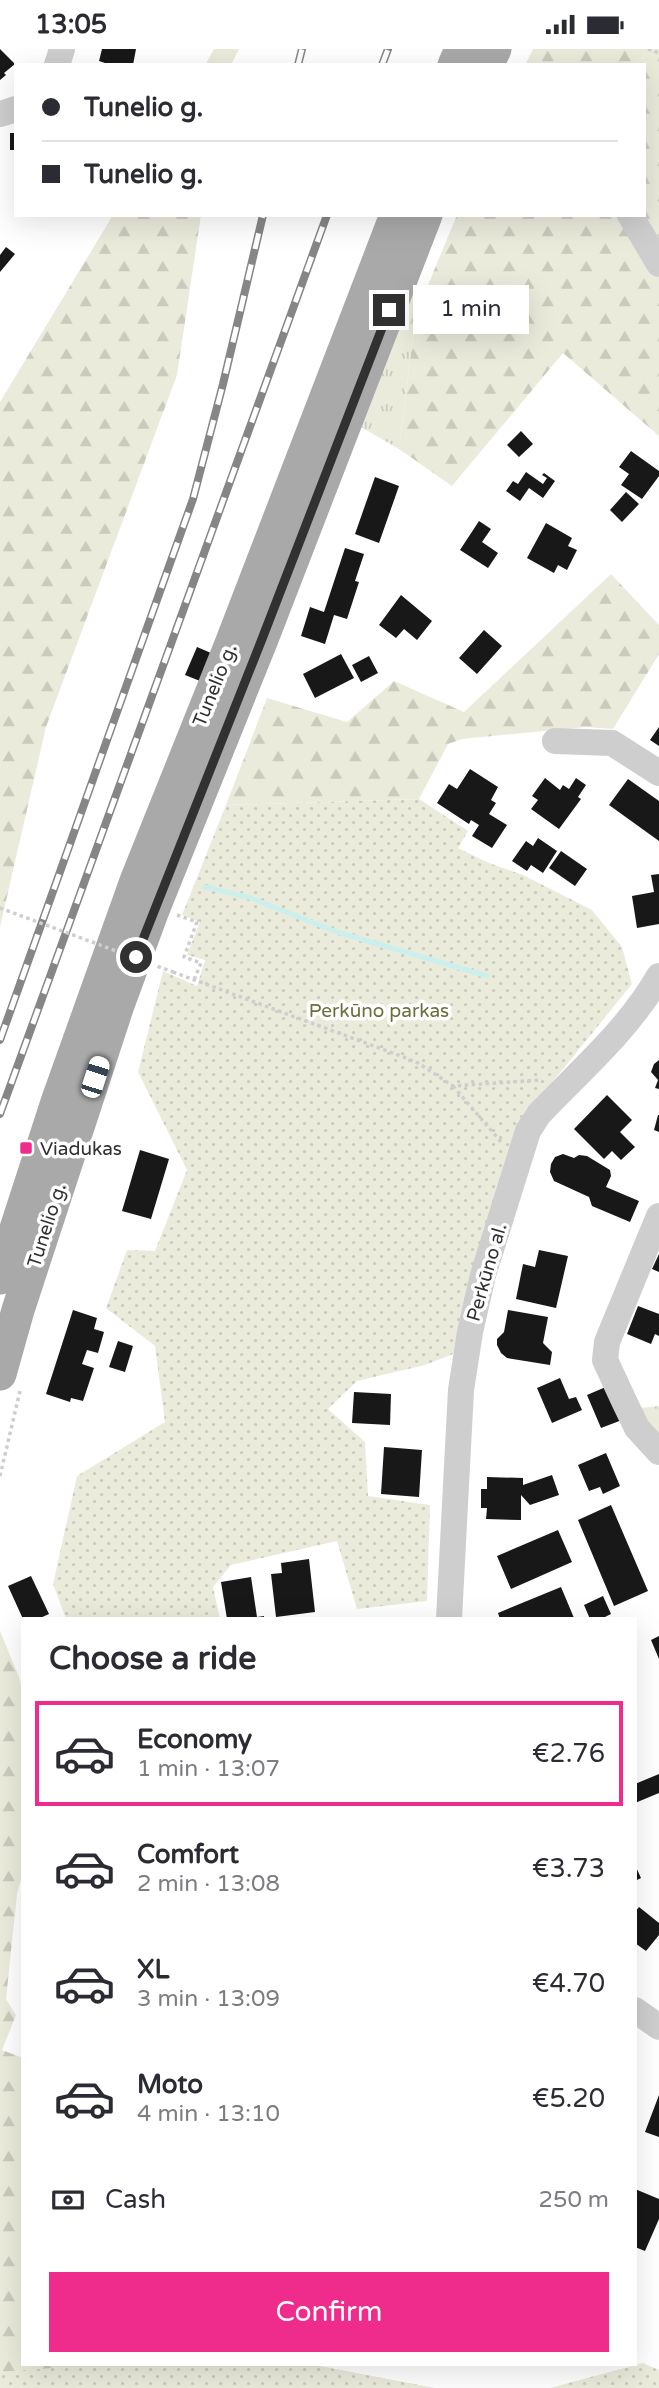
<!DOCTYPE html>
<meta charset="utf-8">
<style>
:root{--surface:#fff;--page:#f7f7f7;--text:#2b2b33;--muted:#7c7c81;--line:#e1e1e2;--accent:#ef2c8c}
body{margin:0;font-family:"Varela Round",sans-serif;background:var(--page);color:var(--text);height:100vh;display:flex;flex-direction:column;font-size:26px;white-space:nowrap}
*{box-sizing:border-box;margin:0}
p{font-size:23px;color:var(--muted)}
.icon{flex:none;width:38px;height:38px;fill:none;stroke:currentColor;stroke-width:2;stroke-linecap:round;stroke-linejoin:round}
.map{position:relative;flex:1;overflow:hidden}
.details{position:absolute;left:21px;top:1568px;width:616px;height:749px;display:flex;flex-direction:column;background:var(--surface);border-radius:0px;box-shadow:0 7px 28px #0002}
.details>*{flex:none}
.guide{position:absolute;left:14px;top:14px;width:632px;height:154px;border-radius:0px;box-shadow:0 7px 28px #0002;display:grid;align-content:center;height:154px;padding:0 28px;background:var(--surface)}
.end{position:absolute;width:32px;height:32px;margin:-16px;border:9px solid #313131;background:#fff;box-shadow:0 0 0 4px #fff}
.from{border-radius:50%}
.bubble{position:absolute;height:49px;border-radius:0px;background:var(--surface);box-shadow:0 7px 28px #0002;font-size:23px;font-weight:600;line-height:49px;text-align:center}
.car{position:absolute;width:21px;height:42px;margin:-21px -10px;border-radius:9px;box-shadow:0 0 5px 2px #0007;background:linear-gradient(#fff 24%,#345 0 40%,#fff 0 76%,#345 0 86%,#fff 0)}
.guide b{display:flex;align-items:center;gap:24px;height:66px;font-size:26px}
.guide b+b{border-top:2px solid var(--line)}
.guide i{width:18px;height:18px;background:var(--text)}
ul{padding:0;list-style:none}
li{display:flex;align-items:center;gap:21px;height:105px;margin:0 14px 10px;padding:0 14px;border:4px solid transparent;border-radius:0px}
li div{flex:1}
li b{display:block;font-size:26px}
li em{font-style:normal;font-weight:600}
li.selected{border-color:var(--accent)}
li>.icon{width:63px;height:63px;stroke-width:1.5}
h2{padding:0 28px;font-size:32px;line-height:84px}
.pay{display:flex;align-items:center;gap:18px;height:77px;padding:0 28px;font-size:26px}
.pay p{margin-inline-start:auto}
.primary-button{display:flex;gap:14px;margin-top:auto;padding:14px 28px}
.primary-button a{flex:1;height:80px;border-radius:0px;background:var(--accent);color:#fff;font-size:28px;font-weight:600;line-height:80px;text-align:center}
.status{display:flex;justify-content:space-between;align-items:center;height:49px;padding:0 35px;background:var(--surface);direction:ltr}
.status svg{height:19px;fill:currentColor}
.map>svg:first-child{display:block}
</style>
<div class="status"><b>13:05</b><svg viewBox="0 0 49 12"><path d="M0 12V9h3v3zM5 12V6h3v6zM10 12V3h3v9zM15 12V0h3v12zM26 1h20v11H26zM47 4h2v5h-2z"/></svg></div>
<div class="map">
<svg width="659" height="2339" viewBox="0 0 659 2339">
<defs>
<pattern id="grass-tufts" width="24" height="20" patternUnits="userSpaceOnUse" patternTransform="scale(1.75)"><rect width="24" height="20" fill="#ebebdc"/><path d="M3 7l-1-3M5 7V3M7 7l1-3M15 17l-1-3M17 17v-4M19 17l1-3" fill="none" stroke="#cacabd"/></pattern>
<pattern id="forest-firs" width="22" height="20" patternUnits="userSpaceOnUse" patternTransform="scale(1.75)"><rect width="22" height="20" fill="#ebebdc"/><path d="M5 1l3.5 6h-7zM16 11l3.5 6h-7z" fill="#cacabd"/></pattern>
<pattern id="park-dots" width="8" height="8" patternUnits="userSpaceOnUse" patternTransform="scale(1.75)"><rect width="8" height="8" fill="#ebebdc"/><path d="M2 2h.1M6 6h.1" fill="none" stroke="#cacabd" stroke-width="1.8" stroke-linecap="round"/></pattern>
</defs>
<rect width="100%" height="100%" fill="#fff"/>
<path fill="url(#grass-tufts)" d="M416,230V265L399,400L361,378Z
M659,1357V1389L639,1359Z"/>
<path fill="url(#forest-firs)" d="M214,0H239L231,16H205Z
M533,0H659V387L563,304L452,437L399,400L416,265L457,166H644V16H525Z
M113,166H201L177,326L46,678L0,878V353Z
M611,525L659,576V605L613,680L586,678L462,690L448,695L419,750L226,756L267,649L347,673L394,632L464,663Z
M0,1582L19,1628L23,1646V1823L17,1845L6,1950L16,1966L2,2001L23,2009V2315H309L434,2339H0Z"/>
<path fill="url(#park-dots)" d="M419,750L468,782L458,799L489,814L523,826L592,861L622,898L632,935L521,1072L453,1305L425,1316L357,1332L328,1360L365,1393L368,1447L430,1456L427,1552L357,1560L337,1492L231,1516L213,1538L220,1570H66L53,1535L77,1427L165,1373L155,1297L106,1259L127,1201L155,1202L187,1121L138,1023L163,922L197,937L205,911L187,906L200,873L182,866L226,756Z
M643,2314L659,2321V2339H550Z
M108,2315H309L434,2339H0V2323Z"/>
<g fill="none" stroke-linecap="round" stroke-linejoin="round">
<path stroke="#caefed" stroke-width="5" d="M205,838L248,848L337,883L487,927"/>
</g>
<path fill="#181818" d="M0,0L15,15L4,24L6,26L0,31Z
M102,0H136L133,16H105V14L99,12Z
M10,84H16V101H10Z
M6,198L15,205L0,223V206Z
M521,382L533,395L519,408L507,396Z
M631,402L659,422V427L642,450L621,436L629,425L619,418Z
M526,423L543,435L547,429L542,426L544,424L555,432L543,449L529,439L520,452L506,442L513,432L518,435Z
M375,428L399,437L379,494L355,485Z
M626,443L639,455L622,473L610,461Z
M479,472L491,480L482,493L498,504L488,519L460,501Z
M546,474L572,489L568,497L577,501L567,521L558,516L554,524L527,509Z
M345,499L364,505L355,532L359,533L347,570L334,566L325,595L301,587L310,558L324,563Z
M401,546L432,572L417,591L404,580L396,589L379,576Z
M484,581L502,597L477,625L459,609Z
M197,598L211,604L200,632L185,626Z
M341,605L354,629L315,649L303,625Z
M369,607L378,624L361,633L352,616Z
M659,678V697L650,691Z
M470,720L498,738L491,751L496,754L489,765L507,776L492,799L472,787L479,776L471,771L469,775L437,754L449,735L457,740Z
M545,729L560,741L563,736L569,740L576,729L586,736L578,748L581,750L559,780L531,760L538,751L532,747Z
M628,730L659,752V792L609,756Z
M538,789L557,802L543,824L531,816L527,822L512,812L526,792L533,797Z
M561,802L587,820L575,837L549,819Z
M659,825V875L637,879L632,847L654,843L651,826Z
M659,1011V1040L655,1039L658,1031L651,1023L654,1015Z
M607,1046L632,1071L620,1083L635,1098L621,1111L612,1102L604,1110L574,1080Z
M658,1066H659V1083L654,1081Z
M140,1101L169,1110L151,1170L122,1162Z
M563,1105L574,1109L579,1106L587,1107L610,1121L611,1127L606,1138L639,1152L630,1173L592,1157L589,1148L554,1132L550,1123L551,1115L555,1108Z
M539,1201L568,1207L556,1259L516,1250L523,1215L535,1218Z
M659,1205V1223L652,1220Z
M638,1257L659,1265V1287L655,1285L651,1295L627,1285Z
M73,1261L97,1269L94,1280L104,1283L98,1304L87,1301L82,1315L94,1319L83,1352L71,1349L70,1353L46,1345Z
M508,1261L548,1268L543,1294L552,1303L550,1316L507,1309L501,1304L497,1296V1290L504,1283Z
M118,1292L133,1297L125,1323L109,1318Z
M560,1329L569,1350L576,1348L582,1361L552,1374L537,1339Z
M608,1337L622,1371L601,1379L587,1346Z
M354,1343L391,1345L390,1376L352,1374Z
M384,1398L422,1401L419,1448L381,1445Z
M606,1404L620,1437L603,1445L600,1438L589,1442L578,1416Z
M552,1426L559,1446L530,1456L521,1446V1471L486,1470L487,1459H481V1440H487V1428L523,1429V1436Z
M611,1456L648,1542L614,1557L578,1471Z
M558,1481L572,1513L511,1540L497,1507Z
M309,1510L315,1563L276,1568L271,1525L282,1524L281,1514Z
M31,1527L49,1565L38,1570H23L8,1537Z
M251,1528L257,1568L264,1567V1570H227L221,1533Z
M561,1538L574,1569L500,1570L498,1564Z
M603,1547L611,1565L601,1570H590L584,1556Z
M659,1587V1610L651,1591Z
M659,1725V1744L635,1754V1735Z
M635,1816L641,1829L635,1832Z
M639,1858L659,1874V1886L646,1902L635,1894V1863Z
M659,2046V2088L645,2083Z
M635,2140L659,2150V2170L645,2202L635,2198Z"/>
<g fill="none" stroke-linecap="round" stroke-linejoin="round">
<path stroke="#cecece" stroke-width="3.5" stroke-dasharray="3.5 3.5" stroke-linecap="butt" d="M648,0L659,4
M177,866L197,873L184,908L201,914L194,931
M173,923L401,1007L418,1014L453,1037L540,1031
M453,1037L502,1094
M0,1427L20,1342"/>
<path stroke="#cecece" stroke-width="26" d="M57,16L62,0
M0,65L16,60
M630,166L659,215
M555,692L612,694L659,724
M659,1167L607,1293L605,1311L624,1352L637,1379L659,1403
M449,1570L461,1341L470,1283L483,1226L528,1082L539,1065C581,1021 629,980 659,927
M635,1961L659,1978"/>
<path stroke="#a9a9a9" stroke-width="33" d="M454,16L461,0
M487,16L495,0
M0,1229L57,1053L136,832L231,595L396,166
M0,1325L18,1261L55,1148L118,956L153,861L262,590L426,166"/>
<defs>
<path id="rail" d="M298,16L302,0
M382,16L388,0
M0,991L193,450L223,335L263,166
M0,1065L327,166"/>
</defs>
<use href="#rail" stroke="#868686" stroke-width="8"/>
<use href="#rail" stroke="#fff" stroke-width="5" stroke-dasharray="16" stroke-linecap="butt"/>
<path stroke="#cecece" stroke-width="3.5" stroke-dasharray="3.5 3.5" stroke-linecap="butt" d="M0,859L173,923"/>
</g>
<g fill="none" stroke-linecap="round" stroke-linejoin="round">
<path stroke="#313131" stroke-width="9" d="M136,908L262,590L389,261"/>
</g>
<rect fill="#ef2c8c" stroke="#fff" stroke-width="2.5" x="19" y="1092" width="14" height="14" rx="3.5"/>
<g text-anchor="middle" stroke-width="7" stroke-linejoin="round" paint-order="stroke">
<g font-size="19" fill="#313131" stroke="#fff">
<text transform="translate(214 636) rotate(-68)" y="7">Tunelio g.</text>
<text transform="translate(46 1176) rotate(-72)" y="7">Tunelio g.</text>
<text transform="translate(486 1223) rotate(-74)" y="7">Perkūno al.</text>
</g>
<g font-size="19" fill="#6a703b" stroke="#fff">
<text x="379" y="968">Perkūno parkas</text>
</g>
<g font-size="19" fill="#313131" stroke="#fff" text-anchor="start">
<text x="40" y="1106">Viadukas</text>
</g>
</g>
</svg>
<i class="end from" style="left:136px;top:908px"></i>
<i class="end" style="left:389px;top:261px"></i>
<div class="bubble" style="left:413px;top:236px;width:116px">1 min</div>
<i class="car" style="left:95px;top:1028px;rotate:18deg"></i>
<div class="guide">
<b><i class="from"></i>Tunelio g.</b>
<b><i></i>Tunelio g.</b>
</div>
<section class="details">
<h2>Choose a ride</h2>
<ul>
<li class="selected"><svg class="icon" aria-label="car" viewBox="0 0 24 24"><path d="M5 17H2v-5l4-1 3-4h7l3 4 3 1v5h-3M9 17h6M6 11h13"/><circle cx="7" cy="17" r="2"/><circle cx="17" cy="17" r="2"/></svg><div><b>Economy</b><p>1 min · 13:07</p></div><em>€2.76</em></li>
<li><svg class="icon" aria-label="car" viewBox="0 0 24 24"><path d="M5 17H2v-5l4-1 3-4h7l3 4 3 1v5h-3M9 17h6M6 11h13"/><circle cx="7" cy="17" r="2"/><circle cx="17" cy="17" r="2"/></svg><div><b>Comfort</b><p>2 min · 13:08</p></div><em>€3.73</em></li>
<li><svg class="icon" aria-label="car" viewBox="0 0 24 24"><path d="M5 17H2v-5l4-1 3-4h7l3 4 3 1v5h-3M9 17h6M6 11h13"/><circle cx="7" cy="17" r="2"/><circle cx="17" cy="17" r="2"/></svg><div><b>XL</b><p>3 min · 13:09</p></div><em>€4.70</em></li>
<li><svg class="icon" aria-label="car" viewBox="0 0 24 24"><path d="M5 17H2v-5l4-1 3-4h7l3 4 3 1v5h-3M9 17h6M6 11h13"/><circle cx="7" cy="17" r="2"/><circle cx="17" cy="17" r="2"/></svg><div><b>Moto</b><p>4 min · 13:10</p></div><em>€5.20</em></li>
</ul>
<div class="pay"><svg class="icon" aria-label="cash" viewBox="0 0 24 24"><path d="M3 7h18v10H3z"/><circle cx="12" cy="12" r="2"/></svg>Cash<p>250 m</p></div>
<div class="primary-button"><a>Confirm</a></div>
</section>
</div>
